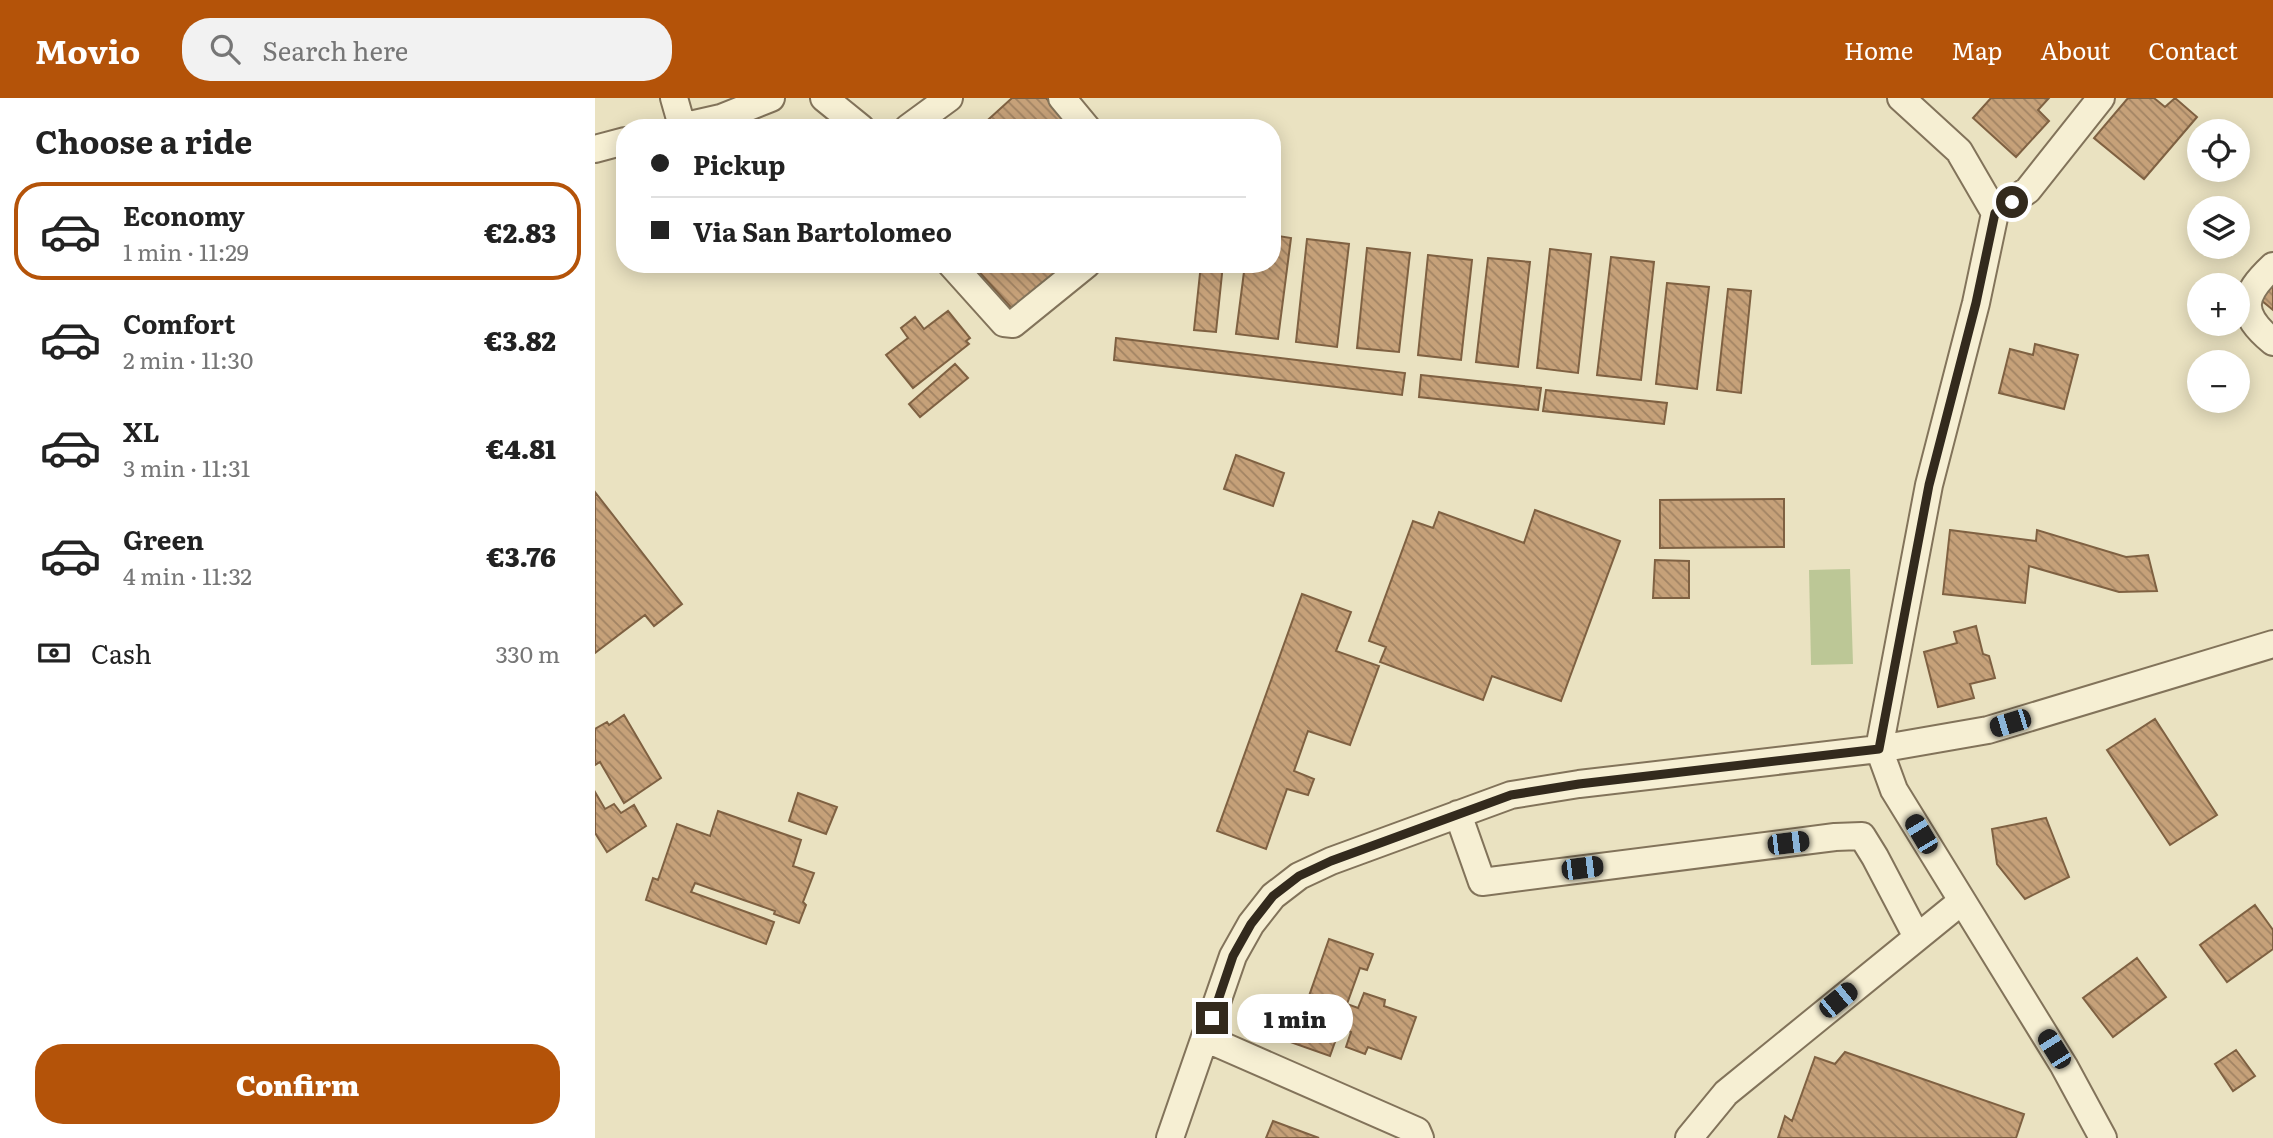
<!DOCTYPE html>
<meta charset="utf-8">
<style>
:root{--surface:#fff;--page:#f2f2f2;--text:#222;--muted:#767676;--line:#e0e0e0;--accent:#b45309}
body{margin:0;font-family:Literata,serif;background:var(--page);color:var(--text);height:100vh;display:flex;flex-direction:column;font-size:26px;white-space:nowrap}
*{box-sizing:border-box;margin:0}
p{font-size:23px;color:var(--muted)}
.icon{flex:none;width:38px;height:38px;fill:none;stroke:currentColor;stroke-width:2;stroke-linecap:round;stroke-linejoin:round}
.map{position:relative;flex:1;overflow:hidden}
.drawer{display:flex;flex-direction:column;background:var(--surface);width:595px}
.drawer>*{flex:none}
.guide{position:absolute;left:21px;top:21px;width:665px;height:154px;border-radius:28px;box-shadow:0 4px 18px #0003;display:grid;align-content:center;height:154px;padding:0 35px;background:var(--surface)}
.buttons{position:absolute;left:1592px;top:21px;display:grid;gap:14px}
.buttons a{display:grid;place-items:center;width:63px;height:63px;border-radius:50%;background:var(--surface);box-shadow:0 4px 18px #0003;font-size:35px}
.end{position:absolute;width:32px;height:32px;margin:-16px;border:9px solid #332a1d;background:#fff;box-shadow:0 0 0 4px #fff}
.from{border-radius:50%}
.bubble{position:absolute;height:49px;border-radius:24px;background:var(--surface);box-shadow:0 4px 18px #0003;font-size:23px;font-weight:800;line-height:49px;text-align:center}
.car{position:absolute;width:21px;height:42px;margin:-21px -10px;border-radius:9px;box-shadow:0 0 5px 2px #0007;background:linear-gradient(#222 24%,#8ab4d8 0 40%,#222 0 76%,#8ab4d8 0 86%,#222 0)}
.guide b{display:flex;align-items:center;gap:24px;height:66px;font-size:26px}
.guide b+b{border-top:2px solid var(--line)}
.guide i{width:18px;height:18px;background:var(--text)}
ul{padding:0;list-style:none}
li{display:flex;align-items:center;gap:21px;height:98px;margin:0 14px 10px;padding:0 21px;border:4px solid transparent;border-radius:28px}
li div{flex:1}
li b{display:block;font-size:26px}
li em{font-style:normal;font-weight:800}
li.active{border-color:var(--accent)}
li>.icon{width:63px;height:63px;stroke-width:1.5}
h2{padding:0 35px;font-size:32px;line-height:84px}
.pay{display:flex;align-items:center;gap:18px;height:77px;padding:0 35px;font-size:26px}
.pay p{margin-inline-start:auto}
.button{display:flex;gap:14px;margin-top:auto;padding:14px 35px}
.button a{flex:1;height:80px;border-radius:28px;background:var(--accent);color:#fff;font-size:28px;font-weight:800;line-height:80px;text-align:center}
header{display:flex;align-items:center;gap:42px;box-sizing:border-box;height:98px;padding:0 35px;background:var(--accent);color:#fff}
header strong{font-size:33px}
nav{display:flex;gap:38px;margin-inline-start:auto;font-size:24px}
.search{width:490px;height:63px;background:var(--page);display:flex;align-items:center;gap:18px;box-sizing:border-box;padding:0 24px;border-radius:28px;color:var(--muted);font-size:26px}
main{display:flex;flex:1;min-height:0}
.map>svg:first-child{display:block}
</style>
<header>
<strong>Movio</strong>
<div class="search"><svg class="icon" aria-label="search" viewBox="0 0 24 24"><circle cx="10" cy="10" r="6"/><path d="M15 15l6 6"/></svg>Search here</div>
<nav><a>Home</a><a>Map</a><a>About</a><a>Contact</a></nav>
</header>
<main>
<section class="drawer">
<h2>Choose a ride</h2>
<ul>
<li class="active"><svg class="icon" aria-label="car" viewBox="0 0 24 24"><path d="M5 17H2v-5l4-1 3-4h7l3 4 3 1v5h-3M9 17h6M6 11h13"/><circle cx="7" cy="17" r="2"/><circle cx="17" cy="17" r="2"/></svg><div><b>Economy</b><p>1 min · 11:29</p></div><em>€2.83</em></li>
<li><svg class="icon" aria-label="car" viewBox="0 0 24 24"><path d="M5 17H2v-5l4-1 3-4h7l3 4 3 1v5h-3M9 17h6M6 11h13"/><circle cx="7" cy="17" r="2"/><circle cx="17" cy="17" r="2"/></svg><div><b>Comfort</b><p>2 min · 11:30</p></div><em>€3.82</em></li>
<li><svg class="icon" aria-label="car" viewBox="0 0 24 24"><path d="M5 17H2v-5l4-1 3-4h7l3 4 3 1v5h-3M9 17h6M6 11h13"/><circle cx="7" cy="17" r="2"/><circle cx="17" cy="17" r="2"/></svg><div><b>XL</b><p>3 min · 11:31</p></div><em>€4.81</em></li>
<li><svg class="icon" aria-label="car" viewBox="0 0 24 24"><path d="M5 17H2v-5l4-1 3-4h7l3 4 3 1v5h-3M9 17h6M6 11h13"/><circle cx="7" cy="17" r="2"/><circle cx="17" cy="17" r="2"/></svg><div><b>Green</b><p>4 min · 11:32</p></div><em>€3.76</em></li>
</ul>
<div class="pay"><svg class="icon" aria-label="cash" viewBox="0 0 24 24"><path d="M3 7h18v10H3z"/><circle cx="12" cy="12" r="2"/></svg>Cash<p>330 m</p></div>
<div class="button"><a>Confirm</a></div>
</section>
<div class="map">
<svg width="1678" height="1040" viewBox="0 0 1678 1040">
<defs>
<pattern id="building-back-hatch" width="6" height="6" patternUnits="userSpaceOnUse" patternTransform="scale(1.75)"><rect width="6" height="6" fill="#c6a179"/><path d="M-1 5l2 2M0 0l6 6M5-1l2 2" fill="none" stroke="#a18363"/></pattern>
</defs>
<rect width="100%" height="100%" fill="#eae2c1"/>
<path fill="#bcc796" d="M1255,471L1258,566L1216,567L1214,472Z"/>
<path fill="url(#building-back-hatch)" stroke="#7f6142" stroke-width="2" d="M417,0H451L478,30H384Z
M1396,0H1454L1443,12L1454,23L1421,59L1378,20Z
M1533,0H1559L1570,9L1580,0L1602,19L1549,81L1499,40Z
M677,137L696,140L683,241L641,236L650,166H677Z
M712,141L754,146L742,249L701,244Z
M772,150L815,155L804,254L762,250Z
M955,151L996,156L983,275L942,270Z
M833,157L877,162L866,262L823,257Z
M1016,159L1059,164L1046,282L1002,277Z
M893,160L935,164L923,269L881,264Z
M377,166H478L422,216Z
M606,166H628L621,234L599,232Z
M1072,185L1114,189L1102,291L1061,286Z
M1678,187V212L1666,202Z
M1133,191L1156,193L1146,295L1122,292Z
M353,213L375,240L371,243L374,246L318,290L291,257L313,240L306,230L320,219L329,231Z
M521,240L810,275L807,297L519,262Z
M1440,246L1483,257L1469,311L1404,295L1415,251L1438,257Z
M360,266L373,280L325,319L314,306Z
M826,277L946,290L943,312L824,299Z
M951,292L1072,305L1069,326L948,313Z
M641,357L689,375L678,408L629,391Z
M0,394L87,506L59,528L50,517L0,555Z
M1189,401V449L1065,450V402Z
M940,412L1025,443L966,603L897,578L888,602L785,564L791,549L774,543L818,423L838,430L844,414L929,445Z
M1355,432L1441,443L1442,432L1531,459L1553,457L1562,493L1524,494L1434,468L1430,505L1348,496Z
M1060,462L1094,463V500H1058Z
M707,496L756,514L741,553L784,568L755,647L713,633L699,673L719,681L713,697L692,691L671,751L622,733Z
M1381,528L1388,556L1394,558L1400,580L1375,586L1379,600L1343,609L1329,554L1362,545L1359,534Z
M29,617L66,680L29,705L5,664L0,667V631L12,624L14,627Z
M1560,621L1622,717L1575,747L1512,652Z
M0,694L10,711L19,706L26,715L39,707L51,728L12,754L0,735Z
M203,695L242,709L231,736L194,723Z
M123,713L206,742L198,768L219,775L208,804L211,807L204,825L179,816L180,813L100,785L96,794L179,824L171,846L51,802L58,780L63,782L82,726L115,738Z
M1451,720L1474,779L1430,801L1402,766L1397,731Z
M1660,807L1678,832V851L1632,884L1605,847Z
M734,841L778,856L772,872L765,870L752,906L763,910L769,895L790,902L789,908L821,919L806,961L773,949L770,956L751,949L756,934L745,930L735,958L678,938L686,913L682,912L687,899L721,911L724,902L714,898Z
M1542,860L1571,899L1518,939L1488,900Z
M1641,952L1660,978L1638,993L1620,966Z
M1250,954L1429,1016L1421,1040H1183L1190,1018L1197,1023L1220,959L1240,966Z
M678,1023L724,1040H671Z"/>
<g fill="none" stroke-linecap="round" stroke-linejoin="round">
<defs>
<path id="minor" d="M79,0L87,28
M229,0L266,30
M467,0L492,30
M1306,0L1364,53L1400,115L1381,205L1334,387L1284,651L1299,692L1469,968L1508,1040
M82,30L126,20L176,0
M313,30L354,0
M0,51L30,43
M1400,115L1433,92L1506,0
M356,166L409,225L418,226L492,166
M1678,168C1646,198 1643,215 1678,244
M863,716L887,784L1240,739L1267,738L1280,759L1322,839
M610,940L822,1033L825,1040
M575,1040L638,858L656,826L678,798L704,778L736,763L916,697L984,686L1284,651L1393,632L1678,546
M1094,1040L1131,995L1367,803"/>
</defs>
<use href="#minor" stroke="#82735a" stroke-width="30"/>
<use href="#minor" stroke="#f6efd3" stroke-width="26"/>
</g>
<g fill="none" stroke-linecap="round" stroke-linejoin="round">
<path stroke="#332a1d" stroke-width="9" d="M617,920L638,858L656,826L678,798L704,778L736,763L916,697L984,686L1284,651L1334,387L1381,205L1400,115L1417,104"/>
</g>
</svg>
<div class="buttons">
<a><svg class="icon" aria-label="locate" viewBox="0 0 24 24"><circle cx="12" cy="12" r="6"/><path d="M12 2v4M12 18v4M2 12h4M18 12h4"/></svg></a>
<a><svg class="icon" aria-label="layers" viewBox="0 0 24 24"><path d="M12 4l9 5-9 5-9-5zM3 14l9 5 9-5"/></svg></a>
<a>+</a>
<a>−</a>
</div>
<i class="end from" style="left:1417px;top:104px"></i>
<i class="end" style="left:617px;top:920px"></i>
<div class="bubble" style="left:642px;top:896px;width:116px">1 min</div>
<i class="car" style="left:1415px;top:625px;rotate:253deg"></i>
<i class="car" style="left:1326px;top:736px;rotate:329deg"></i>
<i class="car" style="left:1193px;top:745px;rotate:83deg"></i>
<i class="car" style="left:987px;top:770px;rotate:83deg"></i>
<i class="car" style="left:1243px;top:902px;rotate:51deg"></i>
<i class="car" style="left:1459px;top:951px;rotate:328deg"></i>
<div class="guide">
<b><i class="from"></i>Pickup</b>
<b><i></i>Via San Bartolomeo</b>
</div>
</div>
</main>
